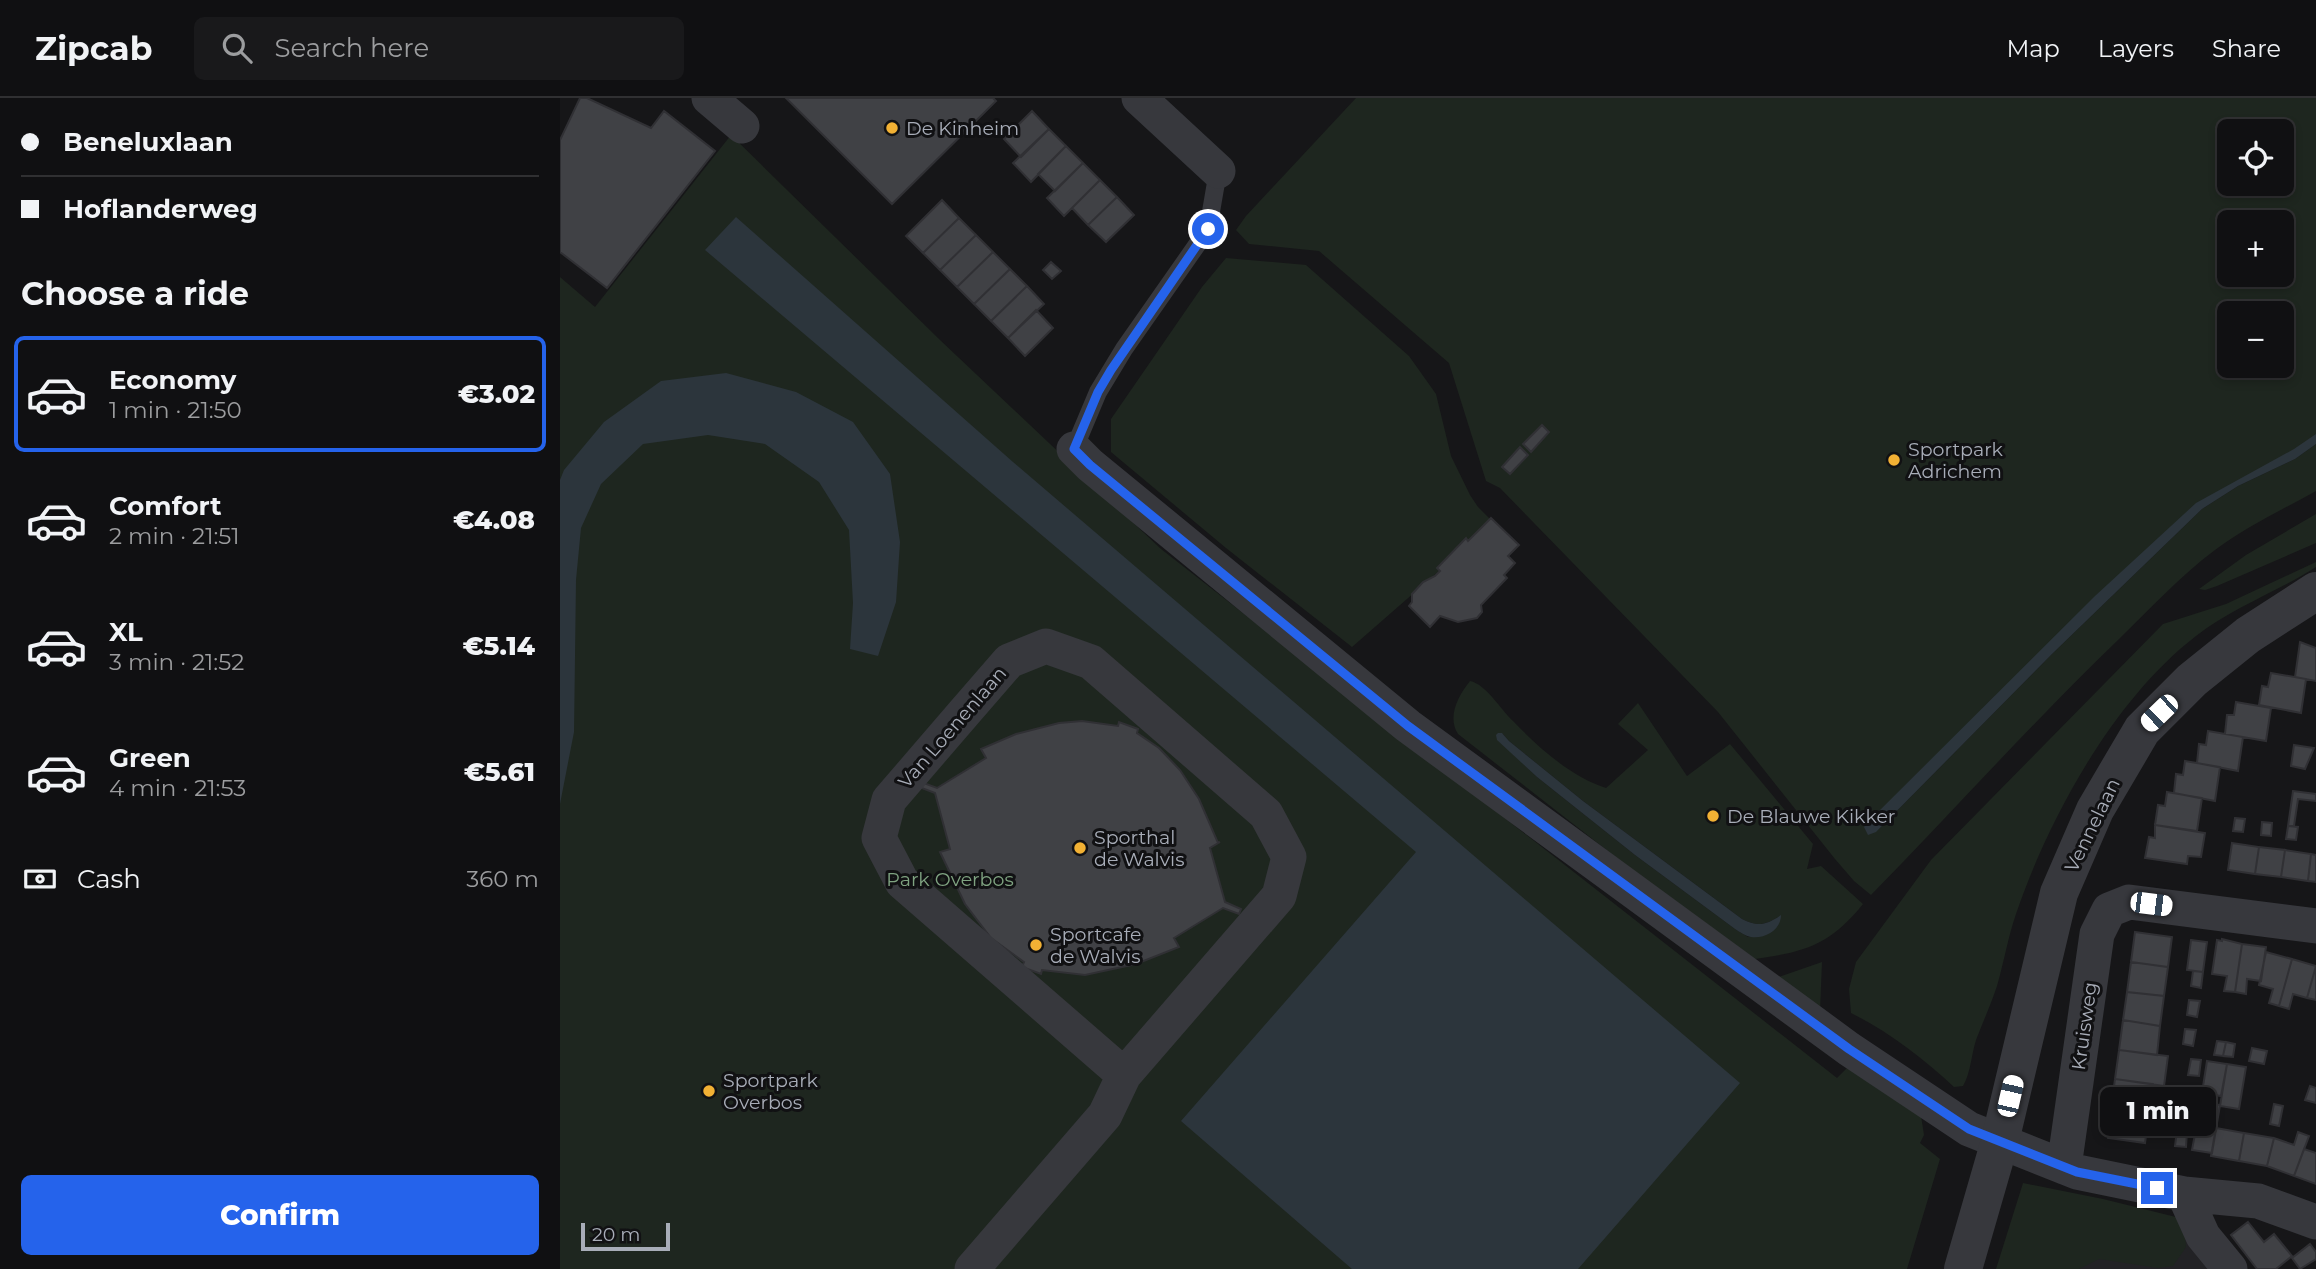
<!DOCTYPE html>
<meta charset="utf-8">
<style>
:root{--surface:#101012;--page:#19191b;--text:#f1f3f6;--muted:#9c9d9f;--line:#303032;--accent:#2563eb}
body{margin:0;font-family:Montserrat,sans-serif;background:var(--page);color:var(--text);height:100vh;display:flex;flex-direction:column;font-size:26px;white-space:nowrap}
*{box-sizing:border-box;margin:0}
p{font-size:23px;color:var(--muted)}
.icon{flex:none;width:38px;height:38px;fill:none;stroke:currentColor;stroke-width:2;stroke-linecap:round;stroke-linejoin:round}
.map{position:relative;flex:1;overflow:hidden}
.details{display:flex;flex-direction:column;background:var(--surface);width:560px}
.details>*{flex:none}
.top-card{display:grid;align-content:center;height:154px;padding:0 21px;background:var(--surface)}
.fabs{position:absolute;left:1657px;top:21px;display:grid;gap:14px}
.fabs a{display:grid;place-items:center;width:77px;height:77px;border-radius:10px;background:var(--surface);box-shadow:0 4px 10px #0003,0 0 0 2px var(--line);font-size:35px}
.scale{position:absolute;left:21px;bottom:18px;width:89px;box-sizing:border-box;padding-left:7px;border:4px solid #a8adb8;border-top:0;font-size:19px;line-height:24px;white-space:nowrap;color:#a8adb8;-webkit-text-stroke:5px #111113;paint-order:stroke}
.end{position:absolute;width:32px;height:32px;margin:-16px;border:9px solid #2563eb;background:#fff;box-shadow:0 0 0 4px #fff}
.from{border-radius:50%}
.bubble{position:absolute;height:49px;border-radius:10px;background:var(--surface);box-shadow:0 4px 10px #0003,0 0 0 2px var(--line);font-size:23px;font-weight:800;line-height:49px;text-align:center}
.car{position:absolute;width:21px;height:42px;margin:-21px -10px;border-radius:9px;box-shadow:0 0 5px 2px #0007;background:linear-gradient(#fff 24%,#345 0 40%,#fff 0 76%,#345 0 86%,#fff 0)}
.top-card b{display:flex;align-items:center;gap:24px;height:66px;font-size:26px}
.top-card b+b{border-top:2px solid var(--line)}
.top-card i{width:18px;height:18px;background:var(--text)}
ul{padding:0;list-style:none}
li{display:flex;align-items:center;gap:21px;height:116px;margin:0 14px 10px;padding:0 7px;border:4px solid transparent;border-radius:10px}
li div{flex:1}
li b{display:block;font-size:26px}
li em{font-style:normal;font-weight:800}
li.on{border-color:var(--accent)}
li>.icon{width:63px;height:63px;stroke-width:1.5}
h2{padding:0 21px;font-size:32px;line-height:84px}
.pay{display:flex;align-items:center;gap:18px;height:77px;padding:0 21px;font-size:26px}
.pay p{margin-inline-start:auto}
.button{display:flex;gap:14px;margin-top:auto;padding:14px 21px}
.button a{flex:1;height:80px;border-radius:10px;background:var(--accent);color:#fff;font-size:28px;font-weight:800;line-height:80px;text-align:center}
header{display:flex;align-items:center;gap:42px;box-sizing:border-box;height:98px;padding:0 35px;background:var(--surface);border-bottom:2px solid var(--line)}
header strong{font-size:33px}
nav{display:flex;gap:38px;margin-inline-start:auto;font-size:24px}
.search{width:490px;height:63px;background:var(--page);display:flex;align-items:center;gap:18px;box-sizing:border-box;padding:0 24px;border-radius:10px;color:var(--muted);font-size:26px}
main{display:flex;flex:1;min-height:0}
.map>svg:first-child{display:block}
</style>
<header>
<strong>Zipcab</strong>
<div class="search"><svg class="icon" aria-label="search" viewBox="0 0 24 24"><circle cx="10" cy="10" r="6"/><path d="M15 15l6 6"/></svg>Search here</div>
<nav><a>Map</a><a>Layers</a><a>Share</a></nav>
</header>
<main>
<section class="details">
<div class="top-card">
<b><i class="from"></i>Beneluxlaan</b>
<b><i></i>Hoflanderweg</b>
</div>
<h2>Choose a ride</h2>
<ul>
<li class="on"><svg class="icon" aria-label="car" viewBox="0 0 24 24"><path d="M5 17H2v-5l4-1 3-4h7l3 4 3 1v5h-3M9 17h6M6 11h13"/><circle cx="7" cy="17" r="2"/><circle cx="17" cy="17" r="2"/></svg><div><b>Economy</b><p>1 min · 21:50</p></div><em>€3.02</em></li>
<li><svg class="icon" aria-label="car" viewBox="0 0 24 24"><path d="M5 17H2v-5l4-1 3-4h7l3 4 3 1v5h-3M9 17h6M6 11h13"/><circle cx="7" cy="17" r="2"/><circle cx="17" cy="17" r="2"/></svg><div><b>Comfort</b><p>2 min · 21:51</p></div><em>€4.08</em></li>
<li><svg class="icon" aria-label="car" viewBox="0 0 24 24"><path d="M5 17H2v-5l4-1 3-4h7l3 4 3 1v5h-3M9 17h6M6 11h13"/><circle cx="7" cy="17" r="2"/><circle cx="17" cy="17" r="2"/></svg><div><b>XL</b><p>3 min · 21:52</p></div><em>€5.14</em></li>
<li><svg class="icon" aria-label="car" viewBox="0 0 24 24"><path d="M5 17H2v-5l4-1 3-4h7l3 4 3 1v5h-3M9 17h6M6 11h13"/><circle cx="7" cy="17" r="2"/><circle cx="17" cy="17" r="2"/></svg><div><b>Green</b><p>4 min · 21:53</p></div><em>€5.61</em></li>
</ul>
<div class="pay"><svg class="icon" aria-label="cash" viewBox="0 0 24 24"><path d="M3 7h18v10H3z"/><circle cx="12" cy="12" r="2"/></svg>Cash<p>360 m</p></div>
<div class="button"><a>Confirm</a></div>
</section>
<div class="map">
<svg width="1756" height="1171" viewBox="0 0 1756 1171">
<rect width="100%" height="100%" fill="#161618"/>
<path fill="#222225" d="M1538,1110L1619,1129L1649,1171H1519Z"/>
<path fill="#1e261f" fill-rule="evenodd" d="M796,0H1756V339L1643,406L1477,564L1316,734L1492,556L1642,411L1678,388L1735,361L1756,346V393C1722,412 1687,428 1655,452C1620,478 1590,511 1558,542C1473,624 1394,712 1311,797L1294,783L1275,761L1158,614L940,390L926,383L889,265L759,153L689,146L676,132L686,118ZM1670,33H1722V86H1670ZM1670,124H1722V177H1670ZM1670,215H1722V268H1670Z
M171,37L380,242L601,451L1277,980L1288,969L1361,1018L1364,1037L1360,1045L1380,1061L1347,1171H0V179L35,209Z
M666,160L746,167L849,258L876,296L891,358L910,397L918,409L934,425L792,549L666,450L551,354V321L642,189Z
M1756,416V445L1657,488L1645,492L1639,491L1686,457Z
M1756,464V469C1717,494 1673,509 1636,538C1554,601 1489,719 1456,816C1448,839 1444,864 1437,888C1431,906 1423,924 1416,942C1411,958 1411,974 1403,988L1394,989C1363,960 1329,934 1291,915L1289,891L1296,864L1371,762L1603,526L1666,506Z
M910,583C926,586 941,612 953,623C978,649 1011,679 1046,690L1088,652L1058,626L1078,605L1127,678L1170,646L1253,746L1247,771L1261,768L1303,806C1270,847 1245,854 1195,861L1053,757L898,636C887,619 898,598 910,583ZM942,635L949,643L1023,703L1182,821C1198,829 1205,827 1220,818C1216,836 1205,836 1188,839L1175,831L1075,757L977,679L951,654Z
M1262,864L1260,913L1216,880Z
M1463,1085L1543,1101L1624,1121L1626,1149L1613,1168L1598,1170L1539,1161L1519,1171H1436Z"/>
<path fill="#2c353c" d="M176,119L453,364L1180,985L1018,1171H792L621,1023L856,754L145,152Z
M166,275L236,294L293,324L330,376L340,444L336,504L318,558L290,551L293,505L289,432L259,384L205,346L148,337L83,346L41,386L21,430L16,482L14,634L0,706V382L4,372L44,324L101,283Z
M1756,336V346L1735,361L1678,388L1642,411L1492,556L1316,734L1308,737L1304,729L1313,719L1535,498L1636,405L1734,351Z
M938,635H942L949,643L1023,703L1182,821C1198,829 1206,827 1221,817C1221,832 1205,841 1191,839C1185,838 1180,834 1175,831L1075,757L977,679L937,642L936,637Z"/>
<path fill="#404145" stroke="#303034" stroke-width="2" d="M20,0H27L91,30L104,13L155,53L47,190L0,154V42Z
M226,0H433L436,3L332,106Z
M472,13L489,31L461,59L444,41Z
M489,31L506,48L471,84L453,65Z
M506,48L523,65L495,93L478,76Z
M523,65L540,82L504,118L487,100Z
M540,82L557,99L528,127L512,110Z
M557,99L574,117L546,144L528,127Z
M382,102L399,120L363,155L346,138Z
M399,120L416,137L380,172L363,155Z
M416,137L433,154L397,189L380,172Z
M433,154L450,171L414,206L397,189Z
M491,164L501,173L492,181L483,172Z
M450,171L467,188L431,223L414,206Z
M467,188L484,206L448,240L431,223Z
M476,212L493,230L465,258L448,240Z
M982,327L989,334L971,354L963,346Z
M960,349L968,357L950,376L942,369Z
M931,420L959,447L948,458L955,465L944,477L947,480L921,507L922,514L917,520L898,524L880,518L870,529L849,508L852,504V496L863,484L875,478L880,473L877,470L906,440L908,443Z
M1740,544L1756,550V583L1735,579Z
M1711,575L1746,581L1741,615L1699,607L1702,588L1708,589Z
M1676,604L1711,610L1706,643L1665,636L1667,617H1674Z
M522,623L558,628L559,624L578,631L577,635L599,650L620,672L639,701L658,745L660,744L650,750L665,804L681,811L679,816L663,810L614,840L619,849L576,866L525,877L482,872L481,876L462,869L464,864L431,840L405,806L380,754L390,751L375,695L359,689L361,684L377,690L426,660L421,651L456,636L499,625Z
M1648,633L1683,639L1678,673L1637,665L1639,646L1646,647Z
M1734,647L1754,650L1745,671L1731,668Z
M1625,663L1660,669L1655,703L1614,695L1616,676L1623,677Z
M1733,693L1756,696V703L1738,701L1734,728H1728Z
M1607,694L1642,700L1637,733L1595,727L1598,707L1605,708Z
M1675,720L1685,721L1683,734L1673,733Z
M1702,724L1712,725L1711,738L1701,737Z
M1595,727L1645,735L1641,759L1628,758L1627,766L1585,760L1589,739L1595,740Z
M1728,728L1738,729L1736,742L1726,741Z
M1672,745L1699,749L1695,776L1668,772Z
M1699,749L1725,752L1721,779L1695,776Z
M1725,752L1751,756L1748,783L1721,779Z
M1751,756L1756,757V784L1748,783Z
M1575,834L1612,839L1608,869L1571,864Z
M1662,841L1682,846L1675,894L1664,893L1667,878L1652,876L1657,842L1662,843Z
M1631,842L1647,844L1643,874L1627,872Z
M1682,846L1706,849L1701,883L1687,881L1686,896L1675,894Z
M1706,854L1732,861L1719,908L1709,905L1713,891L1699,887Z
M1732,861L1756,868L1747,900L1733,896L1729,911L1719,908Z
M1571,864L1608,869L1604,898L1567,894Z
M1756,868V902L1747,900Z
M1633,873L1643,874L1641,890L1631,888Z
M1567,894L1604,898L1600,928L1563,922Z
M1629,902L1640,903L1637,919L1627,917Z
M1563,922L1600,928L1597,957L1559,952Z
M1625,931L1636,932L1633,948L1623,946Z
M1657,943L1666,944L1663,958L1654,957Z
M1666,944L1675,946L1673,959L1663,958Z
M1692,950L1707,953L1704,966L1689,963Z
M1559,952L1608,958L1604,988L1555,981Z
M1631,961L1641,962L1639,978L1628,977Z
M1647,963L1667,966L1661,998L1642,995Z
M1667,966L1686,969L1679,1011L1660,1008Z
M1555,981L1593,986L1589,1015L1551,1010Z
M1750,988L1756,990V1005L1745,1002Z
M1625,990L1635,991L1634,1007L1623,1006Z
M1641,1004L1660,1007L1652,1055L1632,1052Z
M1714,1006L1723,1008L1719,1028L1710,1026Z
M1551,1010L1589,1015L1585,1045L1548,1040Z
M1656,1030L1684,1035L1679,1063L1651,1058Z
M1617,1032L1627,1034L1626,1049L1615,1048Z
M1738,1034L1749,1038L1734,1078L1707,1068L1714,1040L1734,1047Z
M1684,1035L1714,1040L1707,1068L1679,1063Z
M1744,1051L1756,1055V1086L1734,1078Z
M1688,1124L1704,1144L1714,1136L1732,1158L1716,1171H1697L1671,1137Z
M1750,1146L1756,1154V1161L1740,1171L1732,1160Z"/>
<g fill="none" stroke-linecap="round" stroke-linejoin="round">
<path stroke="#37383d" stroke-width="18" d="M514,351L538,294L564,251L648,131L658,73"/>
<path stroke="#37383d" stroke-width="35" d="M149,0L182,28
M579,0L658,73
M514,351L530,367L848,628L1289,951L1409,1031L1517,1074L1624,1096L1643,1138L1670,1171
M1504,1069L1537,836L1549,812L1569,804L1756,828
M1624,1096L1698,1103L1756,1124
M412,1171L545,1017L564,977L719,798L729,759L706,716L531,564L486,548L449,563L403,616L329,702L319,740L342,784L564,977"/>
<path stroke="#37383d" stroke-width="38" d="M1403,1171L1440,1043L1499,795L1535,712L1582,632L1632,582L1688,537L1756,493"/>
</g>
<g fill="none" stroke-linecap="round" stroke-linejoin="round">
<path stroke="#2563eb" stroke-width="9" d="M648,131L551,272L538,294L514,351L530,367L848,628L1289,951L1409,1031L1517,1074L1597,1090"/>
</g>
<g fill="#f2b134" stroke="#111113" stroke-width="2.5">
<circle cx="332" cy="30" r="7"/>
<circle cx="1334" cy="362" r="7"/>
<circle cx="1153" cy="718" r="7"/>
<circle cx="520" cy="750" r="7"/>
<circle cx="476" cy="847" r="7"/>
<circle cx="149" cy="993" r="7"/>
</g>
<g text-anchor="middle" stroke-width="6" stroke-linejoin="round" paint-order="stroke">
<g font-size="19" fill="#a8adb8" stroke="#111113" text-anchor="start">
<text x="346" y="37">De Kinheim</text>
<text x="1348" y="358">Sportpark<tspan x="1348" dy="22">Adrichem</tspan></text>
<text x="1167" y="725">De Blauwe Kikker</text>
<text x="534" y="746">Sporthal<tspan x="534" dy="22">de Walvis</tspan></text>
<text x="490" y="843">Sportcafe<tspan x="490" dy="22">de Walvis</tspan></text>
<text x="163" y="989">Sportpark<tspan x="163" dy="22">Overbos</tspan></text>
</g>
<g font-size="19" fill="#a8adb8" stroke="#111113">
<text transform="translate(392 629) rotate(-49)" y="7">Van Loenenlaan</text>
<text transform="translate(1532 727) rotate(-64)" y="7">Vennelaan</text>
<text transform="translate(1524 928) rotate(-82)" y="7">Kruisweg</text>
</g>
<g font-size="19" fill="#7fa381" stroke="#111113">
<text x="390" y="788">Park Overbos</text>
</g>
</g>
</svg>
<div class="fabs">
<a><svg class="icon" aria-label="locate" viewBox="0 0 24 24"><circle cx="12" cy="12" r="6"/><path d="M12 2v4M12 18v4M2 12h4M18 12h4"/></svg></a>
<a>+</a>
<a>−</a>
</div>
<div class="scale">20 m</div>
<i class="end from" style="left:648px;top:131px"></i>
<i class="end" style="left:1597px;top:1090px"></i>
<div class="bubble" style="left:1540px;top:989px;width:116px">1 min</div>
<i class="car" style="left:1599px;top:615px;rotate:226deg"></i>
<i class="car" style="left:1591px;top:806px;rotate:97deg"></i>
<i class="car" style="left:1450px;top:998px;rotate:13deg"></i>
</div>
</main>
